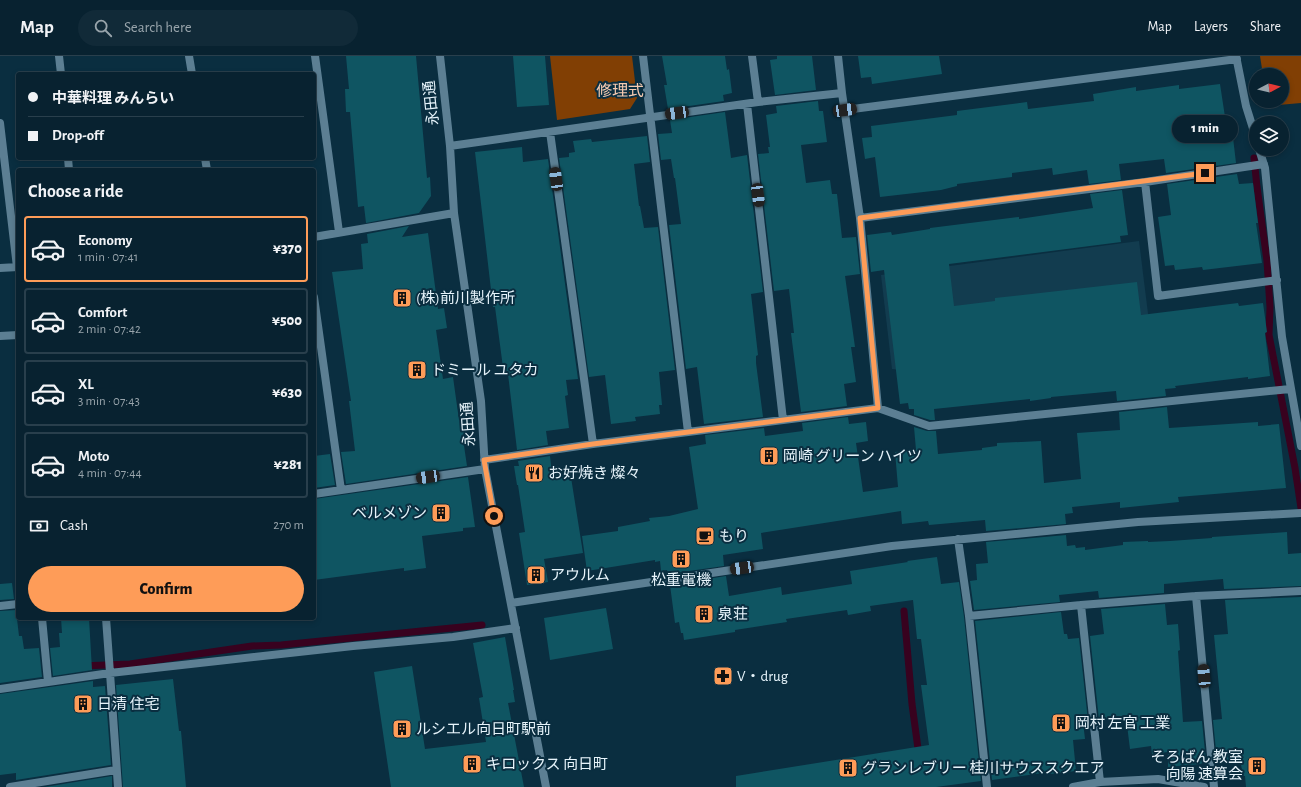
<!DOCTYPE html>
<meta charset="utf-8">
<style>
:root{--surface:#082230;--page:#112a38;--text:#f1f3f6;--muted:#98a4ab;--line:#293f4c;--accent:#fe9c58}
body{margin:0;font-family:"Alegreya Sans","Noto Sans JP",sans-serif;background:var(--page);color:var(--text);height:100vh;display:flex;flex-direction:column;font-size:15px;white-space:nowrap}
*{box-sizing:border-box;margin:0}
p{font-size:13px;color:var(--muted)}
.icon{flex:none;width:22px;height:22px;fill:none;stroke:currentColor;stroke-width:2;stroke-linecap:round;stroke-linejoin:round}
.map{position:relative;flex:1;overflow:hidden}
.details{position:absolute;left:16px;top:112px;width:300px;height:452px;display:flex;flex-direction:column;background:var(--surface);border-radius:4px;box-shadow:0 2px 6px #0003,0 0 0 1px var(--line)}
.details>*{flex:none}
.banner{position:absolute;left:16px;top:16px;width:300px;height:88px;border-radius:4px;box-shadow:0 2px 6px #0003,0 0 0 1px var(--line);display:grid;align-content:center;height:88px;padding:0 12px;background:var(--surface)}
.needle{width:26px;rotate:83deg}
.controls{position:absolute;left:1249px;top:12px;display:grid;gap:8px}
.controls a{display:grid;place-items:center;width:40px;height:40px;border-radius:50%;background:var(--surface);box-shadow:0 2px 6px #0003,0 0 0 1px var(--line);font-size:20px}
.end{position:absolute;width:18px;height:18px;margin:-9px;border:5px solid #fe9c58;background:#111;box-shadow:0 0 0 2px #111}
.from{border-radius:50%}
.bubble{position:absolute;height:28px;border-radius:14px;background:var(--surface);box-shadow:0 2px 6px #0003,0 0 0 1px var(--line);font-size:13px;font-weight:800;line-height:28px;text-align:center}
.car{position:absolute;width:12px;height:24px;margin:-12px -6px;border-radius:5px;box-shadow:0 0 3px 1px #0007;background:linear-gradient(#222 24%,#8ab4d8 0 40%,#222 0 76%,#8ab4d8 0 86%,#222 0)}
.banner b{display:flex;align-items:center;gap:14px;height:38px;font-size:15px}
.banner b+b{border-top:1px solid var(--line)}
.banner i{width:10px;height:10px;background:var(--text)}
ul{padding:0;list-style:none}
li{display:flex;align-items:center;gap:12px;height:66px;margin:0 8px 6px;padding:0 4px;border:2px solid var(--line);border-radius:4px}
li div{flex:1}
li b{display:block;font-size:15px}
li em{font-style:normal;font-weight:800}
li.on{border-color:var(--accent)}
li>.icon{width:36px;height:36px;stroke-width:1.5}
h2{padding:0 12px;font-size:18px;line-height:48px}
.pay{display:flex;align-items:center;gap:10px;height:44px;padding:0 12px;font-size:15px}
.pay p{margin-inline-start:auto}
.cta{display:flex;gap:8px;margin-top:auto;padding:8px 12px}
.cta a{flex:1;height:46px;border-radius:24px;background:var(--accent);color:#111;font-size:16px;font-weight:800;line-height:46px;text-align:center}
header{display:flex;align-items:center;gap:24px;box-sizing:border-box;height:56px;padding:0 20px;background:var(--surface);border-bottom:1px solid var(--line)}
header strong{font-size:19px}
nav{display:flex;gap:22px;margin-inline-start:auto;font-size:14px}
.search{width:280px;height:36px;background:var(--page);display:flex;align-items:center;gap:10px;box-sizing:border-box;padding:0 14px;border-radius:22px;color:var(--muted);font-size:15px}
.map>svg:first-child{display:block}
</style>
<header>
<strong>Map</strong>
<div class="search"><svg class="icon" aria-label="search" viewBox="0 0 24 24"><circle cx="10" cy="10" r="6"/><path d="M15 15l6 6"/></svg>Search here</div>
<nav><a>Map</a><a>Layers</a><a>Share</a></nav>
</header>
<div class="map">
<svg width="1301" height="731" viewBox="0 0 1301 731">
<rect width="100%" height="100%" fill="#0a2e40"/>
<path fill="#123c4f" d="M1139,185L1152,290L903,314L892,313L881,219Z"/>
<path fill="#813f04" d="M550,0H632L637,42L630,53L557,64Z
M1260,0H1301V47L1267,50L1266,45H1282V19H1263Z"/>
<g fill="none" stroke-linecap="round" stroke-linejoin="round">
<path stroke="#38021f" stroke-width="7" d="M1254,102L1257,131L1267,205L1270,251L1269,279L1295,412L1301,452
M904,555L912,648L919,700
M82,610L130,608L252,590L281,589L482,569"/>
</g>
<path fill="#0f5562" d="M346,0H416L427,122L430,121L431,140L419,157L366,167L364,150L358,151L350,56H346L345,33H349Z
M513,0H545L549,49L517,51Z
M662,0H725L727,14L729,13L732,37L723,39L724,45L668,53L664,29H667Z
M777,0H812L816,34L775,39L770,4L777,3Z
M858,0H939L942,18L872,28L871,21L861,22Z
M1220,28L1227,74L1232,73L1236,107L1166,117L1164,103L1119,108L1121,124L1089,128L1087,114L1053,119L1052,112L1012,117V121L957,128V130L941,134L880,141L875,101L865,103L862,82L872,81L871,70L957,59V55L1027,46L1028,53L1094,45L1093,38L1136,31V35L1179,29V33Z
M818,45L819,55H823L827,86L801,89L806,127L830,124L832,138H837L842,182L856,181L860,218L845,220L855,291H851L856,326L844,328L847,350L801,356L791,277H794L789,233L774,235L758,98L769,97L768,91H770L766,59L777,57L776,50Z
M725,56L731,102L747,99L763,236L751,238L758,299L756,300V307L763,361L704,368L697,311L686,313L669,169L681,168L675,122H674L671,103L661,104L658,78L672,77L670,64Z
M647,80L650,106L634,108L639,150H640L644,172L658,171L675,314L659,316L662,349H659L660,358L635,361L636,365L611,368L605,319L589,321L559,102L569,101V97L575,96L573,85L591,83L592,86Z
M522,91L523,106L548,103L578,323L566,324L568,339L565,340L569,372L546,375L548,389L517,394L508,318L504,319L495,251H493L475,96Z
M1237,118L1239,128L1253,127L1258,167H1256L1262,207L1203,214L1202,211L1175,214L1174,209L1165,210L1158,161L1171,159L1167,128Z
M1122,134L1128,179L1120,180L1121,186L949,208L954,250L995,245V242L1137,226L1141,259L1238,247L1239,250L1263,247L1267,276L1265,277L1270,320L1248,323V321L1175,330L1176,332L1165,333L1166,340L1117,345L1116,335L1051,341V342L1030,345V343L934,353L935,364H930L914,359V353H909L908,347L900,348L884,214L871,216L867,179L891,176L892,179L930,173V172L1019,161V163L1093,152L1090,138Z
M409,170L402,181L428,177L438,253L444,252L447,272L436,274L443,323L453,321L459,364L465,363L468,382L463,383L467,410L346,428L341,396L355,395L349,345H351L332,216L363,213L361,188L368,187L367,178Z
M1167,351L1169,372L1258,366V370L1279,368L1286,432L1178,441L1179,446L1120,452V446L1072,451L1073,457L1065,458L1066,468L986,475L985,464L929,469L928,465L902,468L901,455L761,477L763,493L723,499L724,510L668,518L667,514L661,515L660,505L655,506V504L587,515L582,480L618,475V471L650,465L649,462L669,460L698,453L689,391L706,388L705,379L764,372L765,380L803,375L802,367L848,361L849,368L866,366L868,385L856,387L863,436L898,431L895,396L916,394L914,371L927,375H936L938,398L982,394V392L997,390V387L1041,385L1044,427L1081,423L1077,377L1120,374L1119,356Z
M330,398L335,429L314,432V400Z
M550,400L552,418L570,415L583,497L544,503L548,526L527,529L519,477L525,476L518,429H517L514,410H519L518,405Z
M468,421L475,471L463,472V475L422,480L426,512L404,515V512L314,524V443Z
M1287,476L1288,498L1301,497V530L1224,533L1223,523L1164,528V537L1099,542L1098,535L1059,539L1060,546L974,554L970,525L977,524L976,508L988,507L986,486L1066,479L1067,490L1075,489L1076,492L1085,491V494L1123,489V486L1148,485V486L1170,485L1212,482V481Z
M937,501L941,528L959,526L964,561L981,725L936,731H736V720L929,689L921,629H927L921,583H917L913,544L870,550L871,555L848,559L847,554L786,563L787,566L735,574V576L684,584L683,577H681L679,566L675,567L670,529L726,520L729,540L781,531L782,539L852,528L850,515L908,506L907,505Z
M12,527L14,543L0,544V528Z
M1301,541V731H1246L1245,720H1243L1240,703L1217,705L1213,664L1222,663L1214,579L1228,578L1225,544Z
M1165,548L1167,569L1178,568L1180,594L1178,595L1183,666L1202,665L1206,706L1200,708L1168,711V696L1152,698L1151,690L1130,693L1126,661L1099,664L1090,580L1104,578L1101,553Z
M606,552L613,593L550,604L544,562Z
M16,554L19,580H22L24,593L39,592L42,621L0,627V555Z
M1061,556L1064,578H1067L1068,583L1079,582L1088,665L1083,666L1085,683L1073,684L1076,715L1050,718V716L992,724L975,565Z
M61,562H89L92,614L53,620L50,592L60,591L59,577H62Z
M505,581L514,634H513L515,646L508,647L524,731H391L374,616L412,610L425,693L486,686L479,642L483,641L473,587Z
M173,623L179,675H181L186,731H123L116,629Z
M93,625V631L105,630L111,709L16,724V717L0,719V638Z
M112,720V731H45Z"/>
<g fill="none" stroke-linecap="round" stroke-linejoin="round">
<path stroke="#5c7f93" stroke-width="8" d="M59,0L61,18
M189,0L192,18
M315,0L339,176
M440,0L450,90L454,157L481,345L485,413L546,731
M643,0L688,376
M752,0L758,46
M838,0L842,37L860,162L878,352
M1236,0L1246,50L1256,82
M747,48L783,364
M845,54L1237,3
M0,67L17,211
M550,76L593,388
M450,90L758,46L842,37
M1259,93L1265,112L1282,281L1301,390
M68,102L69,114
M205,102L207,114
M1145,126L1158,240L1277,224
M860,162L1145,126L1264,108
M314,181L454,157
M0,212L18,211
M314,241L341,434
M0,280L18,279
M484,404L593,388L878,352L929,370L1290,333
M314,438L485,413
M958,483L969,560L987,731
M1196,540L1214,731
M511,547L892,490L1138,466L1301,457
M1081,549L1100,726
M0,550L18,548
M969,560L1081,549L1196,540L1301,535
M42,562L48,626
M106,562L110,617L118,731
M0,633L110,617L353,590L453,581L516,572
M10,731L116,714
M1073,731L1100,726L1158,723L1204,731"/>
</g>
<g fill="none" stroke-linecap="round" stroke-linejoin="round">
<path stroke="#fe9c58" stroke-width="5" d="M494,460L484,404L593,388L878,352L860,162L1205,117"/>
</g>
<defs>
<symbol id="building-square" viewBox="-11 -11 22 22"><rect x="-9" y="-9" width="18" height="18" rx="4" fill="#fe9c58" stroke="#0a2e40"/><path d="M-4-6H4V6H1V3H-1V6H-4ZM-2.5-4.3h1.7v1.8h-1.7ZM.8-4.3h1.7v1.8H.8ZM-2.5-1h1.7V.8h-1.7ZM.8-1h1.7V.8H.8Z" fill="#111"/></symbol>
<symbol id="restaurant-square" viewBox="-11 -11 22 22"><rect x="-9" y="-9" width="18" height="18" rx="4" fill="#fe9c58" stroke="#0a2e40"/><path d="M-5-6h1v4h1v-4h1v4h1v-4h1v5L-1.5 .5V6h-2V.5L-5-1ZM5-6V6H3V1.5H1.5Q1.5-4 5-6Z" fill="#111"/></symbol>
<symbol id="cafe-square" viewBox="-11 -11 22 22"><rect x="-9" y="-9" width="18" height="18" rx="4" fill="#fe9c58" stroke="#0a2e40"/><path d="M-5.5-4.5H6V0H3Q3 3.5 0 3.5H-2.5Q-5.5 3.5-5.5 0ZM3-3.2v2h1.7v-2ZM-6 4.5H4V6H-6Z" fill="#111"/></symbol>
<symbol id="pharmacy-square" viewBox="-11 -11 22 22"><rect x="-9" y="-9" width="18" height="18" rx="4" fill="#fe9c58" stroke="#0a2e40"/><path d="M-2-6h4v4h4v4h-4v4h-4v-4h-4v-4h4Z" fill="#111"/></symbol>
</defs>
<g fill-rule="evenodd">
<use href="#building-square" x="391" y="231" width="22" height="22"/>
<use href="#building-square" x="406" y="303" width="22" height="22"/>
<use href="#building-square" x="758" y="389" width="22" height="22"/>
<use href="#restaurant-square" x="523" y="406" width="22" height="22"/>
<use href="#building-square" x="430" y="446" width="22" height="22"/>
<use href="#cafe-square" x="694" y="469" width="22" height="22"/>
<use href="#building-square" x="670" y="492" width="22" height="22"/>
<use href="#building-square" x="525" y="508" width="22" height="22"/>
<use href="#building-square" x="693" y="547" width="22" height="22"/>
<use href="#pharmacy-square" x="712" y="609" width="22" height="22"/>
<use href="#building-square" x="72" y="637" width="22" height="22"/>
<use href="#building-square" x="1050" y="656" width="22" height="22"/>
<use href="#building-square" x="391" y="662" width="22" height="22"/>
<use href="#building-square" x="461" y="697" width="22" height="22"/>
<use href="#building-square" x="1246" y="699" width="22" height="22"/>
<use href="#building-square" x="837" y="701" width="22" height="22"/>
</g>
<g text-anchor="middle" stroke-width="4" stroke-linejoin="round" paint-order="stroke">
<g font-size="15" fill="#e7f4fb" stroke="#0a2e40">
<text transform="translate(431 47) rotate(-96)" y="5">永田通</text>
<text transform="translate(468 368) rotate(-94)" y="5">永田通</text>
</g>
<g font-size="15" fill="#e7f4fb" stroke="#0a2e40" text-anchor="start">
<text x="416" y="247">(株)前川製作所</text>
<text x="431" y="319">ドミール ユタカ</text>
<text x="783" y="405">岡崎 グリーン ハイツ</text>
<text x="548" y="422">お好焼き 燦々</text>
<text x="427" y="462" text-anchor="end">ベルメゾン</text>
<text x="719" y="485">もり</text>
<text x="550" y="524">アウルム</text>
<text x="681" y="529" text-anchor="middle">松重電機</text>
<text x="718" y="563">泉荘</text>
<text x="737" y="625">V・drug</text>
<text x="97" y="653">日清 住宅</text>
<text x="1075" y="672">岡村 左官 工業</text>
<text x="416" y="678">ルシエル向日町駅前</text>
<text x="1243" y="706" text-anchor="end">そろばん 教室<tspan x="1243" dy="17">向陽 速算会</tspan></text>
<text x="486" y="713">キロックス 向日町</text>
<text x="862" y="717">グランレブリー 桂川サウススクエア</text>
</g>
<g font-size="16" fill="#f6cbb1" stroke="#0a2e40">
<text x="620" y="40">修理式</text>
</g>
</g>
</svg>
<div class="controls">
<a><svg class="needle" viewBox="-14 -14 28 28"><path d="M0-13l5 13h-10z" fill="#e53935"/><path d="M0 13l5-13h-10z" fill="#98a4ab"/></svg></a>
<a><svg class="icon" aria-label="layers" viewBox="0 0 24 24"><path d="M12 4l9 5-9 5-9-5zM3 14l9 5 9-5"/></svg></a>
</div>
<i class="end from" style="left:494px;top:460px"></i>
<i class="end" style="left:1205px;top:117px"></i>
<div class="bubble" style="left:1172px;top:59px;width:66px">1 min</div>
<i class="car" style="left:845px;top:54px;rotate:82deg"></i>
<i class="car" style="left:677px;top:57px;rotate:262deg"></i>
<i class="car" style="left:556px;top:123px;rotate:352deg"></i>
<i class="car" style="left:758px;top:139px;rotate:173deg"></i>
<i class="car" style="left:428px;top:421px;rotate:262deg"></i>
<i class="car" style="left:742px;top:512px;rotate:262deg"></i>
<i class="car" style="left:1204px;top:620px;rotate:355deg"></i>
<div class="banner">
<b><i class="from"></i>中華料理 みんらい</b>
<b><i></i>Drop-off</b>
</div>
<section class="details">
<h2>Choose a ride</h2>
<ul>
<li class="on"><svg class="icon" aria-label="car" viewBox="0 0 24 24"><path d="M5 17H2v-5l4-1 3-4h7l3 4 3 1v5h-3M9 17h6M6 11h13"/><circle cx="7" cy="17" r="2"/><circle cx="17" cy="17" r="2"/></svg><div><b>Economy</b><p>1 min · 07:41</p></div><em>¥370</em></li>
<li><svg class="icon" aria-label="car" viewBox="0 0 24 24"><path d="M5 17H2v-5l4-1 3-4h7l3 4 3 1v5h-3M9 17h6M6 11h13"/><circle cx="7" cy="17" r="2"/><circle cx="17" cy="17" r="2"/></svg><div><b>Comfort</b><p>2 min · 07:42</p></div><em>¥500</em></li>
<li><svg class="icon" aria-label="car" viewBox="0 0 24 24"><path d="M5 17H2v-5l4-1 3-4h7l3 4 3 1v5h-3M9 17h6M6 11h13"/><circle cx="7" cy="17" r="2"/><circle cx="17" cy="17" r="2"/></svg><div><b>XL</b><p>3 min · 07:43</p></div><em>¥630</em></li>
<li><svg class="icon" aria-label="car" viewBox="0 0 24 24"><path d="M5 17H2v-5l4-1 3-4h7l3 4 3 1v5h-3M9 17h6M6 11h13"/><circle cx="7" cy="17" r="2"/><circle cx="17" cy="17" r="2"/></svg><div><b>Moto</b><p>4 min · 07:44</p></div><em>¥281</em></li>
</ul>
<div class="pay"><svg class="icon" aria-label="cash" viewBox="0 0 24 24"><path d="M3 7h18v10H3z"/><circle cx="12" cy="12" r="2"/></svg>Cash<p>270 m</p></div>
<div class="cta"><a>Confirm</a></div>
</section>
</div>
